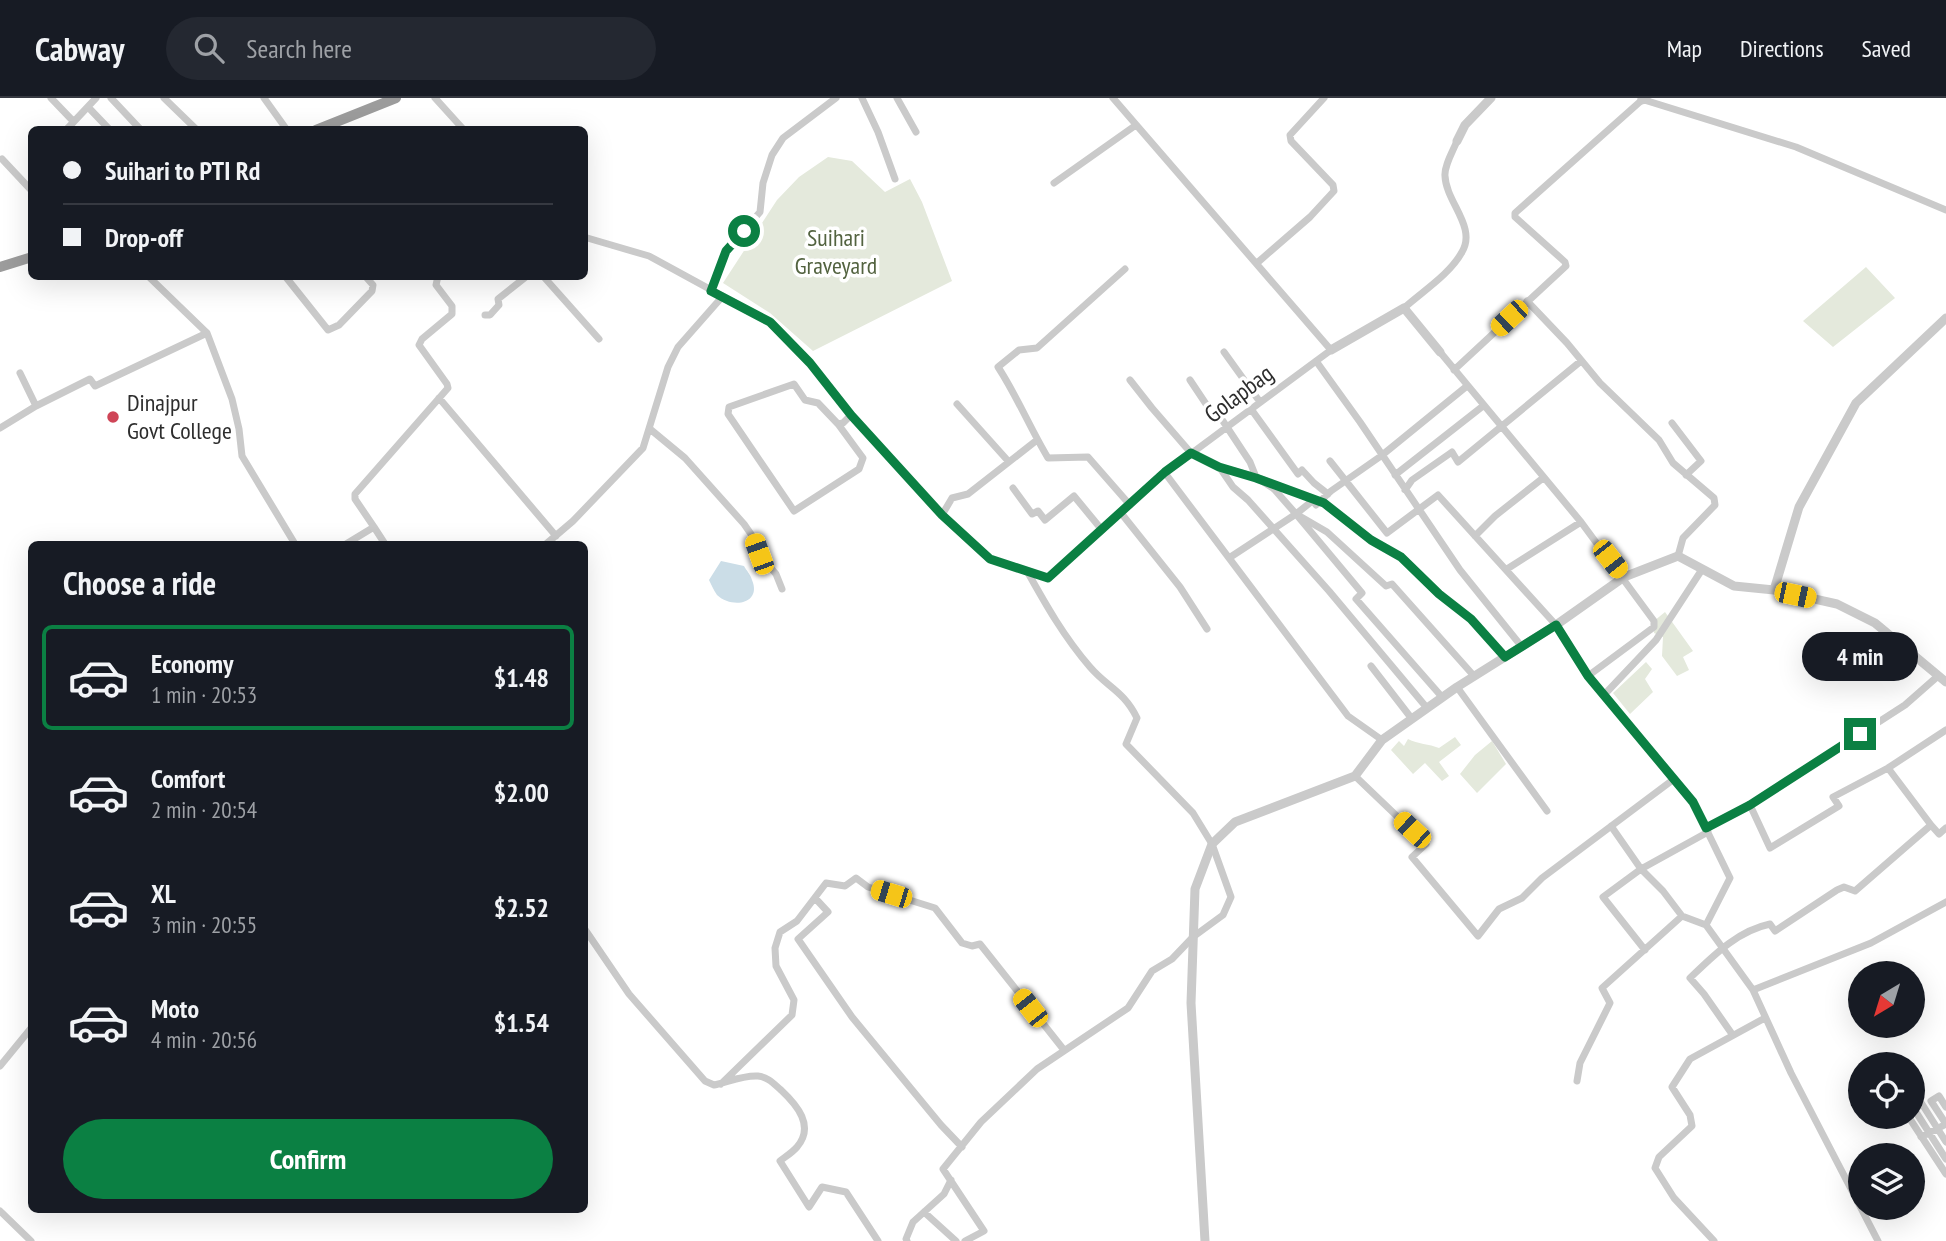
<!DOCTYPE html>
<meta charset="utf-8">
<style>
:root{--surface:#171b24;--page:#242831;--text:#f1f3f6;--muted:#9ea1a6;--line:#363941;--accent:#0b8043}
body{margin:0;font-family:"PT Sans Narrow",sans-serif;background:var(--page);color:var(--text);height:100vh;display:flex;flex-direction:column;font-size:26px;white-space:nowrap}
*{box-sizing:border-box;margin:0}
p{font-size:23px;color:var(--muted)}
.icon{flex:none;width:38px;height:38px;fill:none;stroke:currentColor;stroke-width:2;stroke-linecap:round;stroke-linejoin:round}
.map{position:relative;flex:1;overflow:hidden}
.side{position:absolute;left:28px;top:443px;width:560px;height:672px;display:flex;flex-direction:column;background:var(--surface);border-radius:10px;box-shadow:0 7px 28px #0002}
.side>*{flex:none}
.top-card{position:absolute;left:28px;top:28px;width:560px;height:154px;border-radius:10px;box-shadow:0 7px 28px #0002;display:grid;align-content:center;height:154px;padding:0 35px;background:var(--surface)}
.needle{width:46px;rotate:218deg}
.tools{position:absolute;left:1848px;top:863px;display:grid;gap:14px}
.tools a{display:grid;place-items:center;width:77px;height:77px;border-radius:50%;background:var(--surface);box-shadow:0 7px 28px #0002;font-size:35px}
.end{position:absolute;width:32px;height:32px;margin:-16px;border:9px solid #0b8043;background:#fff;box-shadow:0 0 0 4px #fff}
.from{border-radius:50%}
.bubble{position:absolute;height:49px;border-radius:24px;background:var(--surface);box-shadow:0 7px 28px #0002;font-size:23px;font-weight:700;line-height:49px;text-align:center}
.car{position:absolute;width:21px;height:42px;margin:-21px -10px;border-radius:9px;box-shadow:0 0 5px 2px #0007;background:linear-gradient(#f5c518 24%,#345 0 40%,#f5c518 0 76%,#345 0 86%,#f5c518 0)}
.top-card b{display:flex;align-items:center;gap:24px;height:66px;font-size:26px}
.top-card b+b{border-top:2px solid var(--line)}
.top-card i{width:18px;height:18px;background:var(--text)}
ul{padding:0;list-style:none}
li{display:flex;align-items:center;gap:21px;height:105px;margin:0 14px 10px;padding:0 21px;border:4px solid transparent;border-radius:10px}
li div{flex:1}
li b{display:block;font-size:26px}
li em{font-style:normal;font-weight:700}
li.selected{border-color:var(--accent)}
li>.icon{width:63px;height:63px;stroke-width:1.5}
h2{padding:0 35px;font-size:32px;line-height:84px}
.cta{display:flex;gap:14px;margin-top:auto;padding:14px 35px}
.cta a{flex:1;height:80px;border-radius:42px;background:var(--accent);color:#fff;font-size:28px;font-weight:700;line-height:80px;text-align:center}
header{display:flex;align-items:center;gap:42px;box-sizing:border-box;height:98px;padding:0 35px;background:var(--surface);border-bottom:2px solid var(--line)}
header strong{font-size:33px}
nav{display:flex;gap:38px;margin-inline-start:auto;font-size:24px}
.search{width:490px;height:63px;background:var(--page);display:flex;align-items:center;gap:18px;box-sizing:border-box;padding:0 24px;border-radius:38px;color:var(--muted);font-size:26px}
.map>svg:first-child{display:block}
</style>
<header>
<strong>Cabway</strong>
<div class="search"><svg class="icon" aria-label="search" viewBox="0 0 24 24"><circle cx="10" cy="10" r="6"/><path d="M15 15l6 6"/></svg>Search here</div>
<nav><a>Map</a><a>Directions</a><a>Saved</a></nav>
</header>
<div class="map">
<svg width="1946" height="1143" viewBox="0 0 1946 1143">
<rect width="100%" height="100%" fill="#fff"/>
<path fill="#e4e9dc" d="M828,59L852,63L885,94L910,81L922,104L952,183L813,253L770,215L723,185L777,102L799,79Z
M1866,169L1895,200L1833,249L1803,223Z
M1665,514L1693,553L1683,559L1689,572L1677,578L1662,558L1663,539L1654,535V523Z
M1646,564L1652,571L1645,581L1653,594L1630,616L1613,595Z
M1455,639L1461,647L1439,664L1449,678L1442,683L1425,665L1413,676L1391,652L1399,643L1404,648L1408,641C1418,646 1429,646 1439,650Z
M1492,643L1506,666L1477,695L1460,676L1475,657Z"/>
<path fill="#cbdde7" d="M721,463L744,468C746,472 751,477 752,482C762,506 732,511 717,497C714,493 711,486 709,482Z"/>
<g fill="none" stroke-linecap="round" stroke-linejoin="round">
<path stroke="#cacaca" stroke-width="7" d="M51,0L73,23
M111,0L141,32
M164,0L197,32
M264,0L287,32
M435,0L464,32
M862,0L878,34L895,81
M897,0L916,34
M1641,1L1796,49L1946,112
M88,9L110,32
M66,32L96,0
M2,61L32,93
M1054,85L1136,27
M584,139L649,158L770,224L810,265L851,317L942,417L990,461L1048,480L1165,375L1331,252L1113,0
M1257,165L1310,119L1334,93L1333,87L1291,43L1290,37L1324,0
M1125,171L1037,250L1019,252L998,269C1017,298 1030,330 1048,360L1088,359L1130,407
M148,178L207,235L232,301L239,331L242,358L295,446
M285,178L328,232L339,227L372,193L373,187L365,178
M543,178L599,241
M711,193L726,153L760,114L763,85L772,57L783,40L836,0
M1527,203L1567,245L1600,285L1659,342L1673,365L1714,400L1715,407L1683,440L1678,458
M1404,210C1423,193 1450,176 1462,154C1477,129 1446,104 1445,78C1444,68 1453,53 1457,43
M485,217H490L499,207L498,201L527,178
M1224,254L1260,304
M1440,254L1581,424L1654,523V529L1588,578L1693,704L1730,780L1706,827L1753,892L1791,975L1878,1143
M1316,263L1360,324L1460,472L1522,549
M1454,272L1566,168L1565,164L1515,119V115L1642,2
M20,275L36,308L90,281L95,288L207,235
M1130,282L1152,310L1191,355L1219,369L1256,379L1323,405L1371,442L1401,459L1439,496L1471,521L1505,559
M1190,282L1210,312L1215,311L1250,364L1256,379L1274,391L1296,416L1327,434L1386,488L1392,486L1474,578
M439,300L556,438
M957,306L1009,364
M1251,311L1298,376L1302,372L1314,385L1328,396
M1672,325L1701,363L1686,377
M838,326L863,360L859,371L794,413L728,316L729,309L794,286L805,302L818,305L838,326L843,325L851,317
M0,330L36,308
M650,331L685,360L744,426L753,439L759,456L776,476L782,491
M1330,363L1387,435L1438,397L1556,527L1588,578
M1220,370L1233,389L1248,402L1329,493L1427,610
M1165,375L1348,618L1382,642
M1395,377L1483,308
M1013,390L1032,416L1038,413L1045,422L1074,398L1102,432
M1405,392L1412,382L1452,354L1458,364L1581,263
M1121,415L1180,489L1207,531
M1296,416L1311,404L1313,403L1316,407L1331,393L1381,358L1467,288
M942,417L952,400L968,396L1037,342
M374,429L385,446
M1475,438L1495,418L1543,380
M346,446L374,429L355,401V396L448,290L447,286L419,247L422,241L452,216V208L436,187L438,178
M546,446L573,423L643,350L668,269L678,249L722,199
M1229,460L1296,416L1362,495L1356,501L1442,599
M1507,471L1581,424
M1371,568L1412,621
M1457,589L1547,713
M1604,597L1656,542L1701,473
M1355,678L1426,746L1412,759L1478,838L1499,811L1522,800L1542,780L1674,681
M1750,707L1905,607L1938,578
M1931,727L1939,736L1946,730
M1611,728L1641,771L1603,799L1645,852
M1706,730L1750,707L1770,750L1839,708L1833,699L1888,670L1946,632
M815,800L828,814L798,841L852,919L941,1027L962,1049
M1682,818L1663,793L1641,771L1708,734
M584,830L629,896L705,983L714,987C728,984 743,977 758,978C768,979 774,986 781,992C797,1007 815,1028 797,1049C793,1054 785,1059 780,1063L809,1109L822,1089L846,1094L878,1143
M1753,892L1871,845L1946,804
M1732,936L1704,896L1690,880C1713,858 1737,833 1770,826L1775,833L1837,792L1844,789L1855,793L1931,727L1888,670
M0,968L32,929
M1577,983L1580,965L1610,905L1602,890L1682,818L1706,827
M721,986L792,917L794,902L776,868L775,850L780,834L797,823L826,785L845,788L856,780L868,789L935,810L962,845L972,848L980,846L1064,952
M1914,1011L1946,1061
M1913,1012L1922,1006L1946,1044
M1908,1018L1946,1076
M1921,1039L1946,1026L1931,1003L1939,998L1946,1009
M0,1113L31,1143
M924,1114L956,1143
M907,1143L906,1141L913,1124L944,1096L951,1082
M965,1143L984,1133L943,1071L981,1024L1037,971L1128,910L1152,873L1172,861L1193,839L1223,817L1231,799L1212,746L1193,715L1126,646L1137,620C1124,593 1107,589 1090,569C1064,539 1046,507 1027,473
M1714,1143L1674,1100L1655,1070L1659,1059L1692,1028L1690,1017L1672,989L1690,961L1765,920"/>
<path stroke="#cacaca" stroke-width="9" d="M1642,2L1646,0
M1457,43L1465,27L1491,0
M1331,252L1404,210L1440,254
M1774,492L1837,506L1875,525L1946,584
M1205,1143L1191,905L1195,791L1212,746L1235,724L1355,678L1382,642L1457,589L1556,527L1624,479L1678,458L1734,488L1774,492L1799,409L1856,305L1946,220"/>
<path stroke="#9c9c9c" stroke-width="10" d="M316,32L396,0
M0,169L32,159"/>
</g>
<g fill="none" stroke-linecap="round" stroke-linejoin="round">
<path stroke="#0b8043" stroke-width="9" d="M744,133L726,153L711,193L770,224L810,265L851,317L942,417L990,461L1048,480L1165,374L1191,355L1219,369L1256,380L1324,405L1371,442L1401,459L1439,496L1471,521L1505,559L1556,527L1588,578L1693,704L1706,730L1750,707L1860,636"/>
</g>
<circle fill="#cf4557" stroke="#fff" stroke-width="2.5" cx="113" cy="319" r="7"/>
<g text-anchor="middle" stroke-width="7" stroke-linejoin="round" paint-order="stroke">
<g font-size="24" fill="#536340" stroke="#fff">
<text x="836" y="148">Suihari<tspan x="836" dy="28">Graveyard</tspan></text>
</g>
<g font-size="24" fill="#2d2d2d" stroke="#fff">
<text transform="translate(1239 296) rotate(-37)" y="8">Golapbag</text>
</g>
<g font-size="24" fill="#2d2d2d" stroke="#fff" text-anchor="start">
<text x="127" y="313">Dinajpur<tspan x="127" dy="28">Govt College</tspan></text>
</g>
</g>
</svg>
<div class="tools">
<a><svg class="needle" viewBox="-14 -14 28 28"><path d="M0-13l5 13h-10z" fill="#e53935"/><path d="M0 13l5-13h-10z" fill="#9ea1a6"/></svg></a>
<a><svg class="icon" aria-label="locate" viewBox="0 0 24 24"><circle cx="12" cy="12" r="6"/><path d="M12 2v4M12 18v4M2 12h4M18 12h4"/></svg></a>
<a><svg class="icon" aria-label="layers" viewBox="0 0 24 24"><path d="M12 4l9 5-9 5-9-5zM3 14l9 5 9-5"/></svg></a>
</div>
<i class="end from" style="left:744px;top:133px"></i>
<i class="end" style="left:1860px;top:636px"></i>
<div class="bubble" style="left:1802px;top:534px;width:116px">4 min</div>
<i class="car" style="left:1509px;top:220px;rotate:227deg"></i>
<i class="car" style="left:759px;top:456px;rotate:340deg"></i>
<i class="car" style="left:1610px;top:461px;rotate:142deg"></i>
<i class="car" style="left:1795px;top:497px;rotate:102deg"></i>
<i class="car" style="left:1412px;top:732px;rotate:313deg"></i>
<i class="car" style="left:891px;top:796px;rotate:287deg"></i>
<i class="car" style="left:1030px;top:910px;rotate:322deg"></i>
<div class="top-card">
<b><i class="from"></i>Suihari to PTI Rd</b>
<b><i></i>Drop-off</b>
</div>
<section class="side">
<h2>Choose a ride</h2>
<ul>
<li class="selected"><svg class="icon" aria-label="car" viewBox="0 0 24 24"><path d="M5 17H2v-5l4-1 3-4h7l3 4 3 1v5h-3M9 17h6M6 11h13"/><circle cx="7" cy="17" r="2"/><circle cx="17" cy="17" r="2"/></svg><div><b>Economy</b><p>1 min · 20:53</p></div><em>$1.48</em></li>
<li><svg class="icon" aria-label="car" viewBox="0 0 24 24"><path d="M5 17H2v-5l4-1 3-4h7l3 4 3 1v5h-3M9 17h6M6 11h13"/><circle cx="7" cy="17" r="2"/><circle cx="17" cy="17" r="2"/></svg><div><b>Comfort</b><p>2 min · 20:54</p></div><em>$2.00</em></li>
<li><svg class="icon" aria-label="car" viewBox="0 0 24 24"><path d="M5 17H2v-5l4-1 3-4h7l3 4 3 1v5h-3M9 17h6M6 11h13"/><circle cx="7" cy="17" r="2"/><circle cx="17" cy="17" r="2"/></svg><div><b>XL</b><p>3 min · 20:55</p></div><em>$2.52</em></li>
<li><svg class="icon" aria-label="car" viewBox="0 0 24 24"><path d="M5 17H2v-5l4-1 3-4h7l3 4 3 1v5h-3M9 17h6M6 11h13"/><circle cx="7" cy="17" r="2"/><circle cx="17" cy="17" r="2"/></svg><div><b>Moto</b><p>4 min · 20:56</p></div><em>$1.54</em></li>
</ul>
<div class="cta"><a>Confirm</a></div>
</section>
</div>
